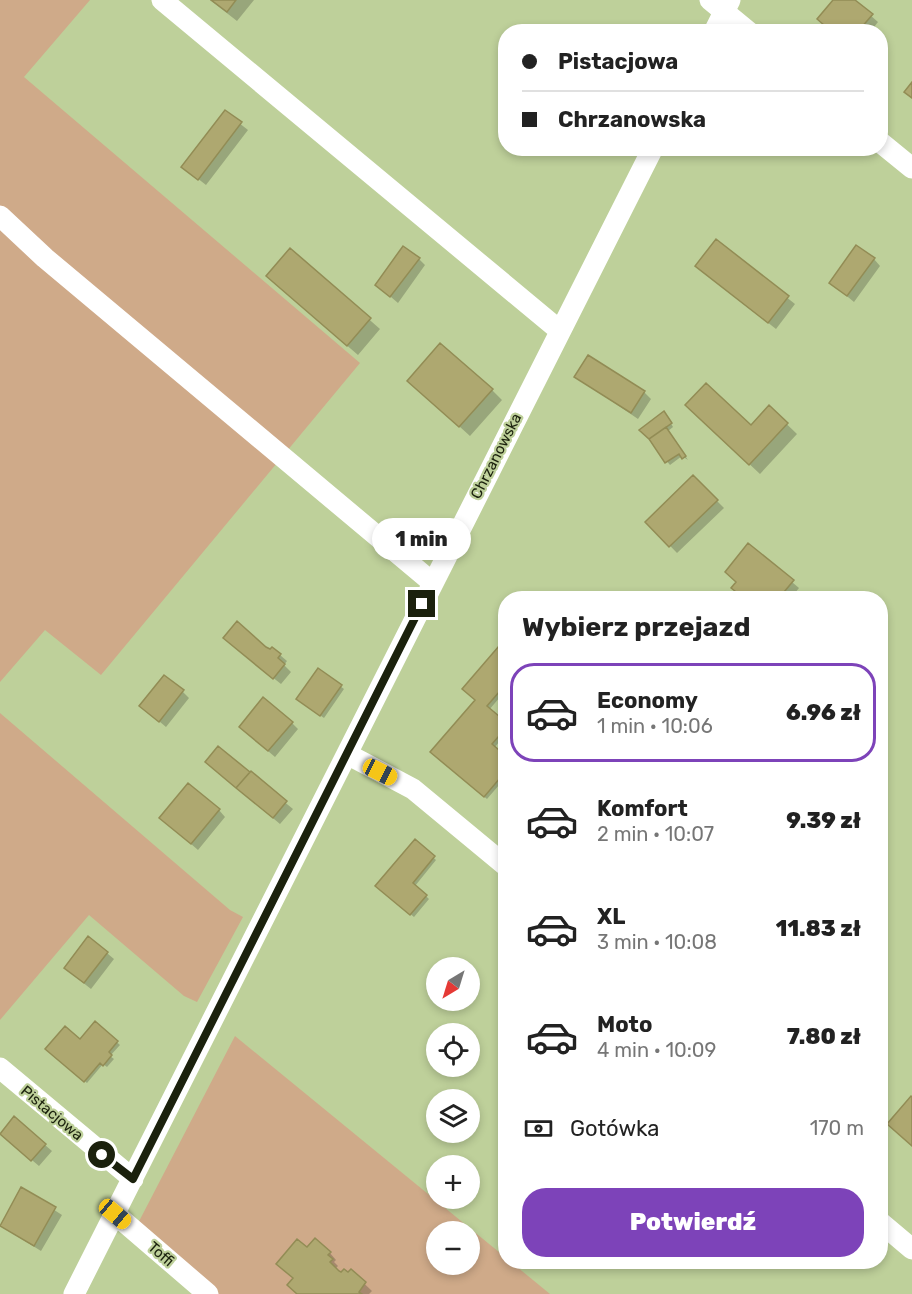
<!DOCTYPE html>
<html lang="pl">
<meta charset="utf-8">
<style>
:root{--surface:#fff;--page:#f2f2f2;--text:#222;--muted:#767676;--line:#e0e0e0;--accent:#7d43b9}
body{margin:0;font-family:Rubik,sans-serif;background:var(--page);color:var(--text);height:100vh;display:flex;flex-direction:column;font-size:22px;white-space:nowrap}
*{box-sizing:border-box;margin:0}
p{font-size:20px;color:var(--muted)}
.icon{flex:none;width:33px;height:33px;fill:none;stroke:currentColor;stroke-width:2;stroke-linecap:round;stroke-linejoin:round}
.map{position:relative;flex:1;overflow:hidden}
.drawer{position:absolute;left:498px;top:591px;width:390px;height:678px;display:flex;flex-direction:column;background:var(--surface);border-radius:24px;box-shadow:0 3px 9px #0003}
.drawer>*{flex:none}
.guide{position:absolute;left:498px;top:24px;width:390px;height:132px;border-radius:24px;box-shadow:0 3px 9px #0003;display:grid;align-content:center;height:132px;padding:0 24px;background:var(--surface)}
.needle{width:39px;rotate:218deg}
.tools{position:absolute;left:426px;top:957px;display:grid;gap:12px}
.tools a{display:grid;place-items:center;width:54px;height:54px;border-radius:50%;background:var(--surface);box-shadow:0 3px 9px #0003;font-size:30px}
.end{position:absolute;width:27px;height:27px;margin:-14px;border:8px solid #1b210d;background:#fff;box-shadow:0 0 0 3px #fff}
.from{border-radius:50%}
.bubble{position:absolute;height:42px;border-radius:21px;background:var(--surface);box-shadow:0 3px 9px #0003;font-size:20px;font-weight:800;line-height:42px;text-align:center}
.car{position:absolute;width:18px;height:36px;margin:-18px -9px;border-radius:8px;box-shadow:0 0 4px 2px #0007;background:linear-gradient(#f5c518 24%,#345 0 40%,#f5c518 0 76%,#345 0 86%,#f5c518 0)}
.guide b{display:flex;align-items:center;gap:21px;height:57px;font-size:22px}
.guide b+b{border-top:2px solid var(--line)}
.guide i{width:15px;height:15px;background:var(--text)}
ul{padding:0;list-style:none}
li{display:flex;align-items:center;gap:18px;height:99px;margin:0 12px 9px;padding:0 12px;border:3px solid transparent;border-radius:24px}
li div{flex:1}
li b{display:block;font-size:22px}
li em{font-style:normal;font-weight:800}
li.active{border-color:var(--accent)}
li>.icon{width:54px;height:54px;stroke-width:1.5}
h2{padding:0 24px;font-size:27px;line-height:72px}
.pay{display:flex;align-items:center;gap:15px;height:66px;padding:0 24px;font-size:22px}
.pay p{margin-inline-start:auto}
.button{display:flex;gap:12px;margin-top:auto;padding:12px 24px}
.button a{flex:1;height:69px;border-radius:24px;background:var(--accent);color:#fff;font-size:24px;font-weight:800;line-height:69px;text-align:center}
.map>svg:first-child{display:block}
</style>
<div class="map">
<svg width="912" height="1294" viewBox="0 0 912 1294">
<rect width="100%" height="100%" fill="#bed09a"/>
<path fill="#cfaa89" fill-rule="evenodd" d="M0,0H90L24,77L360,363L101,675L45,630L0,682Z
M0,713L230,910L243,917L197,1002L184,996L89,915L0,1020Z
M235,1036L505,1257L506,1262H511L550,1294H209L134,1231ZM436,1232H470V1264H436Z"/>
<path fill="#0003" d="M210,0H254L237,21Z
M835,0H853L878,22L870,32H833Z
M225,112L248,130L206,185L183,167Z
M716,241L795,304L776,329L703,272Z
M290,250L380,329L358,355L278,286Z
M419,259L425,265L398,303L377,285Z
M874,259L880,266L854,302L831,283Z
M576,377L644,392L651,399L638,419Z
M409,381L492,390L502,400L470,436Z
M769,407L797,434L760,474L697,415L751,427Z
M666,415L673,427L668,431L688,460L682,456L670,465L641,430Z
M693,477L724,508L677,553L647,522Z
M748,545L799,588L791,598H745L740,594L738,582Z
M232,645L280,655L287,661L284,665L291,672L281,684Z
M506,653V690L489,710L506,724V734L494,748L506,758V777L487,799L435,755L476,700Z
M319,670L344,689L324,718L301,702Z
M183,692L189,698L166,727L141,706Z
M292,723L298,729L275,757L247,733Z
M218,748L293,809L280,824L213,768Z
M219,810L225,817L198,850L168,824Z
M415,841L436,860L415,886L429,899L414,917L380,889Z
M89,938L114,959L91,989L72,974Z
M95,1023L120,1045L110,1056L114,1059L107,1067L103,1064L87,1083L47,1049L80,1041Z
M8,1140L45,1145L52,1151L39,1166Z
M22,1189L62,1215L41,1251L1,1226Z
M307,1249L330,1253L336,1260L334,1262L338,1266L335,1269L341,1274L351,1271L372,1291L369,1294H298L295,1278Z"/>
<path fill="#aea870" stroke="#928c55" stroke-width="1.5" d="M211,0H236L227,12Z
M833,0H855L873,14L860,29L862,32H832L817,19Z
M912,82V98L904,92Z
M225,110L242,122L198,180L181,167Z
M716,239L789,296L768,323L695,266Z
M856,245L875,258L847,296L829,283Z
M403,246L420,258L390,297L375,285Z
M290,248L371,318L347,346L266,276Z
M440,343L493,389L459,427L407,381Z
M588,355L645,391L631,413L574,377Z
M706,383L751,425L769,405L788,423L749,465L685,405Z
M664,411L672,423L649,439L639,430Z
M666,427L686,456L682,459L679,454L665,463L649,439Z
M693,475L718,500L669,547L645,522Z
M748,543L794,580L779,598H744L731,588L736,582L725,572Z
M237,621L266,647L270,649L272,647L281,654L278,658L285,664L273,679L223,638Z
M499,646L506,651V684L487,706L506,722V728L492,744L506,756V771L484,797L430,752L475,700L462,689Z
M318,668L342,685L320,716L296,699Z
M164,675L184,690L159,722L139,706Z
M263,697L293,722L268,751L239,727Z
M218,746L250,772L236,788L205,762Z
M251,771L287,801L273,818L236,788Z
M188,783L220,809L191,844L159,818Z
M415,839L435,856L413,883L427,895L410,915L375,886Z
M88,936L108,952L84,983L64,968Z
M95,1021L118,1041L109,1052L112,1055L103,1066L100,1063L84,1082L45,1049L65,1026L80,1039Z
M911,1096L912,1097V1146L887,1124Z
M14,1116L46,1144L31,1161L0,1134Z
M21,1187L56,1207L34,1246L0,1226Z
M315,1238L331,1252L328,1255L333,1259L330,1262L339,1271L341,1272L344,1269L348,1272L351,1269L366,1282L359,1292L362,1294H297L287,1285L293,1278L276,1264L297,1239L307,1247Z"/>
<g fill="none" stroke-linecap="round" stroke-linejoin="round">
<path stroke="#fff" stroke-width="21" d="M162,0L559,330
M710,0L749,32
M714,32L730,0
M880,142L912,168
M0,216L45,258L433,583
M347,754L413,789L506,866
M0,1068L133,1179
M115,1214L208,1294
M880,1222L912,1249
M74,1294L653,148"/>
</g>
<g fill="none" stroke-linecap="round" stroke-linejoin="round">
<path stroke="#1b210d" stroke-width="8" d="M102,1155L133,1179L422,604"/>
</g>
<g text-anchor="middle" stroke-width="4.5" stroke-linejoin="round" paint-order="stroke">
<g font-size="15" fill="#1b210d" stroke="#bed09a">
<text transform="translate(496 456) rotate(-63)" y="5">Chrzanowska</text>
<text transform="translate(52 1113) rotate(40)" y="5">Pistacjowa</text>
<text transform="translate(161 1254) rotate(41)" y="5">Toffi</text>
</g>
</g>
</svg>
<div class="tools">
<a><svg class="needle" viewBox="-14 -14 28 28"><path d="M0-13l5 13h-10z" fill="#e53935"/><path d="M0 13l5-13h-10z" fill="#767676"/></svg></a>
<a><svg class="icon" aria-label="locate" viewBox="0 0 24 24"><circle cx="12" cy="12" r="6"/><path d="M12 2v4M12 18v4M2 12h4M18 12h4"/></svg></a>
<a><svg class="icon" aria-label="layers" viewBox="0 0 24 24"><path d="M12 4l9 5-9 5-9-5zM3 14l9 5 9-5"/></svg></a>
<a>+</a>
<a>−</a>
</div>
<i class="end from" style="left:102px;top:1155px"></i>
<i class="end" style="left:422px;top:604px"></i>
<div class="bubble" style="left:372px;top:518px;width:99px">1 min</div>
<i class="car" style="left:380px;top:772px;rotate:117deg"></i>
<i class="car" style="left:115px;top:1214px;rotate:130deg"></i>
<div class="guide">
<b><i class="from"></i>Pistacjowa</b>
<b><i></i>Chrzanowska</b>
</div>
<section class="drawer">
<h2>Wybierz przejazd</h2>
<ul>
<li class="active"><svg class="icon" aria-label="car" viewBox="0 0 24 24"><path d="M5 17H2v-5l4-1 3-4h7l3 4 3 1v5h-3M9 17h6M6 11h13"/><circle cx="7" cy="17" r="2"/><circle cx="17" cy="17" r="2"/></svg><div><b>Economy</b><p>1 min · 10:06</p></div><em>6.96 zł</em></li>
<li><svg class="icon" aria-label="car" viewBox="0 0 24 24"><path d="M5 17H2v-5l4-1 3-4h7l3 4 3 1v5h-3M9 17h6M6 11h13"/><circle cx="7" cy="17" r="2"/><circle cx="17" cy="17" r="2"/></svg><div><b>Komfort</b><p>2 min · 10:07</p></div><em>9.39 zł</em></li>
<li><svg class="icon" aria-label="car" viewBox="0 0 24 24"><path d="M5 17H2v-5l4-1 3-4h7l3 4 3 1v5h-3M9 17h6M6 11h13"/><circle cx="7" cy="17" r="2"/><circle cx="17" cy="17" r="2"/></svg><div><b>XL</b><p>3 min · 10:08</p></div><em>11.83 zł</em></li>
<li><svg class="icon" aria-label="car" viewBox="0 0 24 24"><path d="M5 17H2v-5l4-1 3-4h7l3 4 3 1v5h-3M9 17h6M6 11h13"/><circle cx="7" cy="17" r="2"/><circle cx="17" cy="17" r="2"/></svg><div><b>Moto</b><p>4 min · 10:09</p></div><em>7.80 zł</em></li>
</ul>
<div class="pay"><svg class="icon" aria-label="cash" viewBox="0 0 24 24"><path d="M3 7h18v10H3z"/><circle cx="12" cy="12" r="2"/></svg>Gotówka<p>170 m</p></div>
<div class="button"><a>Potwierdź</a></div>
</section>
</div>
